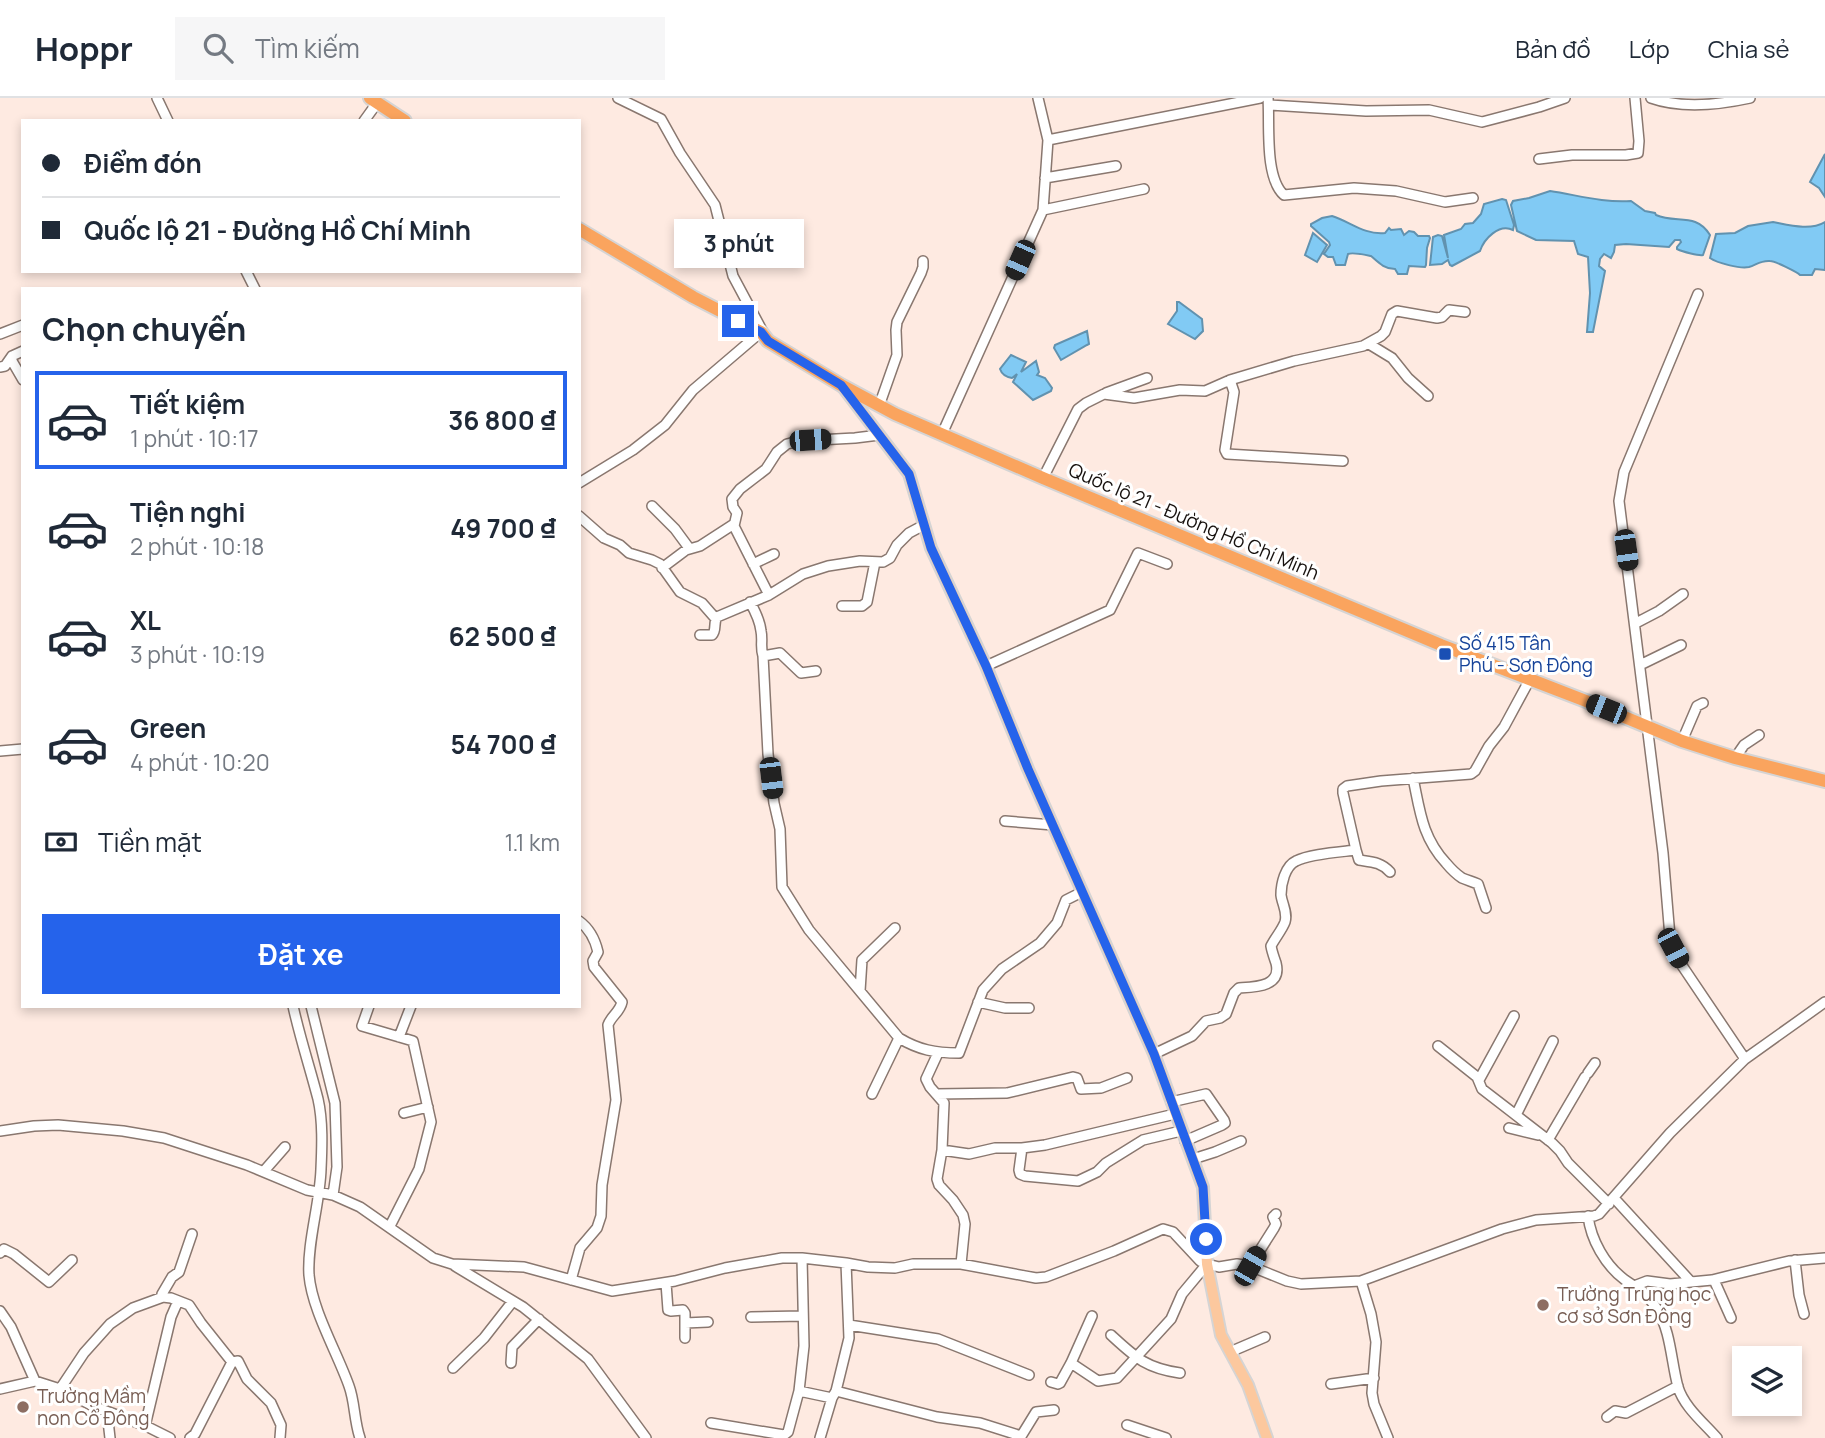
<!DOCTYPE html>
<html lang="vi">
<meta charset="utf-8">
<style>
:root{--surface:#fff;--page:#f6f6f7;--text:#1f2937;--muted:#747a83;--line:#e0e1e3;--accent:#2563eb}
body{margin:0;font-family:Manrope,sans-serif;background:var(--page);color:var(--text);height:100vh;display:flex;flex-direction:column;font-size:26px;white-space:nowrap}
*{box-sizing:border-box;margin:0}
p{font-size:23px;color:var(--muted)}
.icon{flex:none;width:38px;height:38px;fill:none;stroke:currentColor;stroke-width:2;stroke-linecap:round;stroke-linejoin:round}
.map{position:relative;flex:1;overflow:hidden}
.side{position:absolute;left:21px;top:189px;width:560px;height:721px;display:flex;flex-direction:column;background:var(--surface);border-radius:0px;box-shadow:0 4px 10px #0003}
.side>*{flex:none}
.top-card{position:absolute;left:21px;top:21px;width:560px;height:154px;border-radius:0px;box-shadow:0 4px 10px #0003;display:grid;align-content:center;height:154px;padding:0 21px;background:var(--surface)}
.controls{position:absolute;left:1732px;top:1248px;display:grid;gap:14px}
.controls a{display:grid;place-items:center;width:70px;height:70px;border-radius:0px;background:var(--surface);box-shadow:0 4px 10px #0003;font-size:35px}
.end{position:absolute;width:32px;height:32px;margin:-16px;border:9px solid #2563eb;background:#fff;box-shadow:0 0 0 4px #fff}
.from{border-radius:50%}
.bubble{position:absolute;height:49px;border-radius:0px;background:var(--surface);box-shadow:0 4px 10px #0003;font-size:23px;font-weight:700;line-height:49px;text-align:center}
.car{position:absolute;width:21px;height:42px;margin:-21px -10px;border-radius:9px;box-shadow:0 0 5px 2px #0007;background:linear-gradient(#222 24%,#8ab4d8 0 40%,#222 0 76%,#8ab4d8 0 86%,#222 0)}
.top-card b{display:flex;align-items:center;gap:24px;height:66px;font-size:26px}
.top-card b+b{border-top:2px solid var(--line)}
.top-card i{width:18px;height:18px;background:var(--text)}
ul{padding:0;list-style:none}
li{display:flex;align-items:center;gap:21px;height:98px;margin:0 14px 10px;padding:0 7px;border:4px solid transparent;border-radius:0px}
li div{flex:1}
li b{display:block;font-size:26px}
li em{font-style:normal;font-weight:700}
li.active{border-color:var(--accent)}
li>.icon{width:63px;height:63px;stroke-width:1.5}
h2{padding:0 21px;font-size:32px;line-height:84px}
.pay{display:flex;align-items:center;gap:18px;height:77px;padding:0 21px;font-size:26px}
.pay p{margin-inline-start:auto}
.primary-button{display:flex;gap:14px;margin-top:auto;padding:14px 21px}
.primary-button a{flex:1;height:80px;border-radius:0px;background:var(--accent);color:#fff;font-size:28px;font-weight:700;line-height:80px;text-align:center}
header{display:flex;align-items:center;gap:42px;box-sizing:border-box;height:98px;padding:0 35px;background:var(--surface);border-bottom:2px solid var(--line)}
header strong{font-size:33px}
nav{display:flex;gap:38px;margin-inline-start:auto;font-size:24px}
.search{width:490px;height:63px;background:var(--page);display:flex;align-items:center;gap:18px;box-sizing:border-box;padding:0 24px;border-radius:0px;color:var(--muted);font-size:26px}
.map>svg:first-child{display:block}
</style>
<header>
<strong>Hoppr</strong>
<div class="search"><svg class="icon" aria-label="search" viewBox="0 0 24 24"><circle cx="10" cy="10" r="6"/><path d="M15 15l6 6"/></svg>Tìm kiếm</div>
<nav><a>Bản đồ</a><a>Lớp</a><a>Chia sẻ</a></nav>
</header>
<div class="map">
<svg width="1825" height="1340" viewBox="0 0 1825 1340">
<rect width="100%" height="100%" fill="#feeae1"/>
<path fill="#81caf4" stroke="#6192af" stroke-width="2" d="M1825,56V99L1819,90L1810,84Z
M1550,93C1577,97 1603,105 1631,103L1645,113L1655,115L1656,117C1676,126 1696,114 1710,137L1703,157C1699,158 1683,154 1677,151V149L1681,144L1680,142H1675L1669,149L1626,146L1615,147L1614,154L1611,160L1604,156L1600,161L1599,168L1605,173L1593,234H1587L1590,195L1588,159L1578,156L1574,143L1536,142L1517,133L1511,107L1513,103L1529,100Z
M1502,101L1506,102L1514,127L1513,132C1499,125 1484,141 1480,153L1452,168L1450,167L1448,162L1442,166L1430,167L1433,139L1438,137L1442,138L1448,160L1444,137L1461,131L1465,126L1473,125L1481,116L1484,106Z
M1332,118C1351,124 1364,137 1385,135L1389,130L1391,132L1401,131L1404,137L1409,133L1414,134L1418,138H1429L1430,140L1427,150L1426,167L1425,169L1409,168L1407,176H1398L1395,171C1384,171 1378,164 1371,158C1366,157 1353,154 1348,156L1345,167H1336L1333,159H1328L1324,156L1330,147L1329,144L1311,128V126L1322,120Z
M1773,124C1789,127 1810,133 1825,124V172L1815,171L1812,177H1800C1797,174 1775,163 1770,163C1761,162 1756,167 1749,169C1740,171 1717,165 1710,160L1716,136L1735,135L1748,128Z
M1313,135L1327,147L1317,164L1305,157Z
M1177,204H1179L1202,221L1203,233L1195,241L1168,226L1177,213Z
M1087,233L1089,246L1087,247L1061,262L1054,250L1055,247Z
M1011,257L1026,264L1021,274L1036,263L1039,274L1037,277L1045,280L1052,290L1051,293L1033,302L1013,284L1017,276L1012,280C1006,279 1002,277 1000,271Z"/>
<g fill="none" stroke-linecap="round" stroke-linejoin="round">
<defs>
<path id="minor" d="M157,0L168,23
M618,0L661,21L680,55L715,107L733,178L764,236
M1038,0L1048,42
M1268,0C1270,25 1264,79 1284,97L1354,90L1396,93L1445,104L1473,100
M1651,0C1682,11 1718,7 1750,0
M1269,7L1366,13L1429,12L1482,24L1539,9L1565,0
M364,23L377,5
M1539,61L1572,57H1626L1638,55L1639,43L1635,0
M1045,80L1116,68
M1043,112L1144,91
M246,173L255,191
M1698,196L1624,374L1619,403L1663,755L1670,839L1673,850L1681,866L1745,961
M0,236L23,227
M1369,246L1392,260L1408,280L1428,298
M12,258V263L23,282
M0,269L5,268L12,258L23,253
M1230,282L1234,294L1225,352L1227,356L1343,363
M1106,295L1147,280
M879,308L897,257L896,232L897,224L921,175L923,169V163
M942,336L1043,112L1048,42L1260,0
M1043,380L1078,311L1086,305L1104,296L1134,300L1180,292L1205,293L1230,282L1294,263L1363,248L1381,238L1385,234L1392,216L1397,213L1437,220L1442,219L1449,212L1465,214
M579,385L633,352L665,327L693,292L761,234
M652,408L675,431L689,450
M579,418L604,440L620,447L629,455L652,462L660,466L680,494L702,505L716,521
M753,466L774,456
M662,470L686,452L700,448L734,426
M769,497L734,428L737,415L733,409L732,401L740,391L766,371L777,354L787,346L799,343L855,340L879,337
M750,504C755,513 760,523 761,533C763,542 760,549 763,558L768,656L774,705L780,731L782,789L809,832L899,940C919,952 935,955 959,955L983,892L1002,871L1040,845L1057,825L1066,802L1082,794
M842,508H862L867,504L875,464
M1636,525L1659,513L1683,496
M700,537H712C717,532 713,525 717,519L769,497L803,476L828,468L860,463L883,464L890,460L897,447L909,435L924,427
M763,558L780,555L801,575L816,573
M1640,567L1681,547
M986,568L1110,512L1138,455L1167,466
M1682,643L1697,608L1703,605
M0,653L23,651
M1735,660L1744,647L1759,637
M1413,680C1420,713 1422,739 1446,765C1451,771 1456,776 1462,780C1467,782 1473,784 1478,786L1486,810
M1005,723L1053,727
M1356,752L1359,762C1372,764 1381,764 1390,774
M860,893L862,862L895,830
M978,904L1005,910H1029
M293,908C300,940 310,970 318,1001C323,1023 322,1049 321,1071C320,1105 307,1145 309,1177C312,1212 337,1254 349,1288C355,1304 354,1323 360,1340
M311,908L335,1005L337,1069L333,1097
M369,908L362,928L413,943L431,1024L419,1071L390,1128
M399,939L411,908
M1438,948L1477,979L1482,991L1552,1045L1560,1053L1568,1065L1609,1106
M938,955L926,981L930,989L944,1005L942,1052L937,1081L939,1087L953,1102L963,1117L965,1126L961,1166
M1154,956L1192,938L1206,923L1220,920L1226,916L1234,895L1239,890C1255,889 1282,889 1276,865C1274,859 1272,854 1271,848C1275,840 1282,832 1285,824C1288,814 1282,806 1281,797C1281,786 1285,768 1296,763C1309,756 1340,754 1356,752L1343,695V691L1347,688L1381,683L1471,676L1475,673L1489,648L1504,629L1530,581
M1588,975L1595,965
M1479,982L1514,918
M872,996L899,940
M936,996L1007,995L1073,979L1077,980L1081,991L1101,990L1127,980
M1171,1004L1206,996L1224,1022L1225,1025L1222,1027L1185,1043
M404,1015L428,1009
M1175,1016L1045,1047L1022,1050L1019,1072L1020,1076L1025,1078L1078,1083L1097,1074L1106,1065L1143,1042L1181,1033
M1516,1017L1553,943
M1509,1030L1538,1037
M0,1033L34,1028L58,1027L123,1033L164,1040L247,1067L307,1092L333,1097L360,1109L433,1160L452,1166L524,1169L612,1193L675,1183L725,1170L782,1160H802L846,1165L868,1169L895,1170L913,1166H961L1036,1180L1046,1179L1114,1153L1163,1131L1173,1134L1200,1163L1207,1166L1219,1169L1237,1166L1250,1168L1287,1183L1301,1186L1361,1183L1502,1131L1536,1122L1594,1118L1599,1116L1670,1035L1745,961L1825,904
M1548,1042L1585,979
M942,1052L969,1056L995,1050H1022
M1193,1061L1215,1054L1241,1043
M264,1073L285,1049
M1614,1100L1691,1184
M1588,1118C1591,1142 1605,1167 1625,1182C1637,1190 1649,1198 1657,1211C1671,1234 1671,1263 1678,1289C1684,1309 1704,1325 1717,1340
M0,1155L4,1151L14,1156L49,1184L72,1162
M1795,1162L1799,1197L1804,1216
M455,1168L523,1209L588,1261L646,1340
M1250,1168L1274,1130L1276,1126L1273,1119L1276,1116
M571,1182L580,1150L597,1130L601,1118L602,1087L616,1002L608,927C611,918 620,914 622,904L594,869L593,863L598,854C595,841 590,831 579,823
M1714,1182L1731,1220
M1361,1183L1371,1216L1376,1244L1372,1295L1374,1306L1388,1340
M666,1185L668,1212L671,1213L683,1212L685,1215V1240
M1634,1188L1647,1183L1670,1186L1712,1182L1789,1163L1825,1160
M163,1199L162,1196L172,1179L179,1174L192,1136
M0,1213L11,1229L35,1283
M751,1219L803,1218
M685,1225L708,1224
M849,1227L938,1241L1029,1277
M1111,1237C1136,1260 1146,1270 1180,1275
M1230,1254L1265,1239
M511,1265L512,1249L539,1221
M1071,1265L1098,1283L1117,1280L1171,1221L1182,1196L1207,1166
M453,1270L484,1240L513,1203
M1051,1284L1058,1286L1060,1285L1071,1265L1092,1218
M1331,1286L1374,1280
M0,1291L35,1283L60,1291L84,1255L110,1226L133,1210L163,1199L171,1200L189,1207L201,1225L232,1264L238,1263L247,1281L271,1305L281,1327L280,1340
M60,1291L95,1309L144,1327L170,1340
M799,1293L832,1300
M836,1293L937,1319L980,1325L1021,1338
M107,1314L110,1340
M1607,1319L1615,1313L1626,1315L1678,1288
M711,1325L784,1337L788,1334L799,1293L804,1248L802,1160
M1127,1327L1166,1340
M145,1328L171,1219L178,1203
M190,1340L195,1336L232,1264
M820,1340L832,1300L836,1293L849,1240L846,1165
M1020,1340L1036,1314L1054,1312"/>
<path id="major" d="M842,288L909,376L931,450L986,568L1028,671L1154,956L1203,1089L1207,1166L1221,1237L1248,1287L1267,1340"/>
<path id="highway" d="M370,0L405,23
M579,131L693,199L761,234L768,243L841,287L895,316L1043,380L1441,547L1586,603L1682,643L1735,660L1825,683"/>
</defs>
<use href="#minor" stroke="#89776f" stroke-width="12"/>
<use href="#major" stroke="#d5d4d4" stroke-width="14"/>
<use href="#highway" stroke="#d5d4d4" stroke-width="16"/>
<use href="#minor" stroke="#fff" stroke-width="9"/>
<use href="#major" stroke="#fcc89e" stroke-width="10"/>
<use href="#highway" stroke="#faa45e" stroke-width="12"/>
</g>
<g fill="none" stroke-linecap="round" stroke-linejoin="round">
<path stroke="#2563eb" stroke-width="9" d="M738,223L761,234L768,243L841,287L909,376L931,450L986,568L1028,671L1154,956L1203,1089L1206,1141"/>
</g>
<rect fill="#1a4fb4" stroke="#fff" stroke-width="2.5" x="1438" y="549" width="14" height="14" rx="3.5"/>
<g fill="#8d6e63" stroke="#fff" stroke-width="2.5">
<circle cx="1543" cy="1207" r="7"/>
<circle cx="23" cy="1309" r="7"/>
</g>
<g text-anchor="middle" stroke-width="6" stroke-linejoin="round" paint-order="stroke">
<g font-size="19" fill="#17110e" stroke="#fff">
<text transform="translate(1194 423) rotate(23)" y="7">Quốc lộ 21 - Đường Hồ Chí Minh</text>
</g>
<g font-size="19" fill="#164399" stroke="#fff" text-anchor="start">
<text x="1459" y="552">Số 415 Tân<tspan x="1459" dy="22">Phú - Sơn Đông</tspan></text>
</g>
<g font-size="19" fill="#785e54" stroke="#fff" text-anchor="start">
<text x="1557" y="1203">Trường Trung học<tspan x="1557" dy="22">cơ sở Sơn Đông</tspan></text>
<text x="37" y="1305">Trường Mầm<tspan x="37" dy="22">non Cổ Đông</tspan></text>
</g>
</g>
</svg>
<div class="controls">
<a><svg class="icon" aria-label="layers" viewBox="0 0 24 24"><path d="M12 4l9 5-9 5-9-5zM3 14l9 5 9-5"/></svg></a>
</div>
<i class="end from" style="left:1206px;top:1141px"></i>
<i class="end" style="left:738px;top:223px"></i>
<div class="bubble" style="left:674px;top:121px;width:130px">3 phút</div>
<i class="car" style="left:1020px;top:162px;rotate:204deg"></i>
<i class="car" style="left:810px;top:342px;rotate:86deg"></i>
<i class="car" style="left:1626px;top:452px;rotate:172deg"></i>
<i class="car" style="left:1606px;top:611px;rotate:292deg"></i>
<i class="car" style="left:771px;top:680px;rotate:173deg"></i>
<i class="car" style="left:1673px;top:850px;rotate:152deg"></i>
<i class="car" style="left:1250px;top:1168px;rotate:30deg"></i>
<div class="top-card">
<b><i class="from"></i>Điểm đón</b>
<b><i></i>Quốc lộ 21 - Đường Hồ Chí Minh</b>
</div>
<section class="side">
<h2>Chọn chuyến</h2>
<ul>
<li class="active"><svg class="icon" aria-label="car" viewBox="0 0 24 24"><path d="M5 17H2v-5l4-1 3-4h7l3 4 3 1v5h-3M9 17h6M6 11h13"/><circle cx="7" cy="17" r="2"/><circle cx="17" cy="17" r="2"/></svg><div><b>Tiết kiệm</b><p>1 phút · 10:17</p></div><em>36 800 ₫</em></li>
<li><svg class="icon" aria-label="car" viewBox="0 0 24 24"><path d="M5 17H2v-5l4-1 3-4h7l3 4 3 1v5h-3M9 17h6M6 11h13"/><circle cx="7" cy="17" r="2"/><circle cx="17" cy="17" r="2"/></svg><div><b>Tiện nghi</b><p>2 phút · 10:18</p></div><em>49 700 ₫</em></li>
<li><svg class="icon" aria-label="car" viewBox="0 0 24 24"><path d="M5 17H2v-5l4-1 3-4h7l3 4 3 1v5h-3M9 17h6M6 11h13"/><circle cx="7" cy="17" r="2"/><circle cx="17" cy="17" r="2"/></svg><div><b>XL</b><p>3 phút · 10:19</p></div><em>62 500 ₫</em></li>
<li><svg class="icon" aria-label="car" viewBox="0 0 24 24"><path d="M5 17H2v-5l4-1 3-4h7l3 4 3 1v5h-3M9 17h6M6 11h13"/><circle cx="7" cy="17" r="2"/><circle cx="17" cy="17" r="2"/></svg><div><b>Green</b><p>4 phút · 10:20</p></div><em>54 700 ₫</em></li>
</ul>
<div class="pay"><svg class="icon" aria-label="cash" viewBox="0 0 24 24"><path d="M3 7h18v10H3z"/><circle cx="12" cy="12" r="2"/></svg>Tiền mặt<p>1.1 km</p></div>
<div class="primary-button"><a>Đặt xe</a></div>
</section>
</div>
